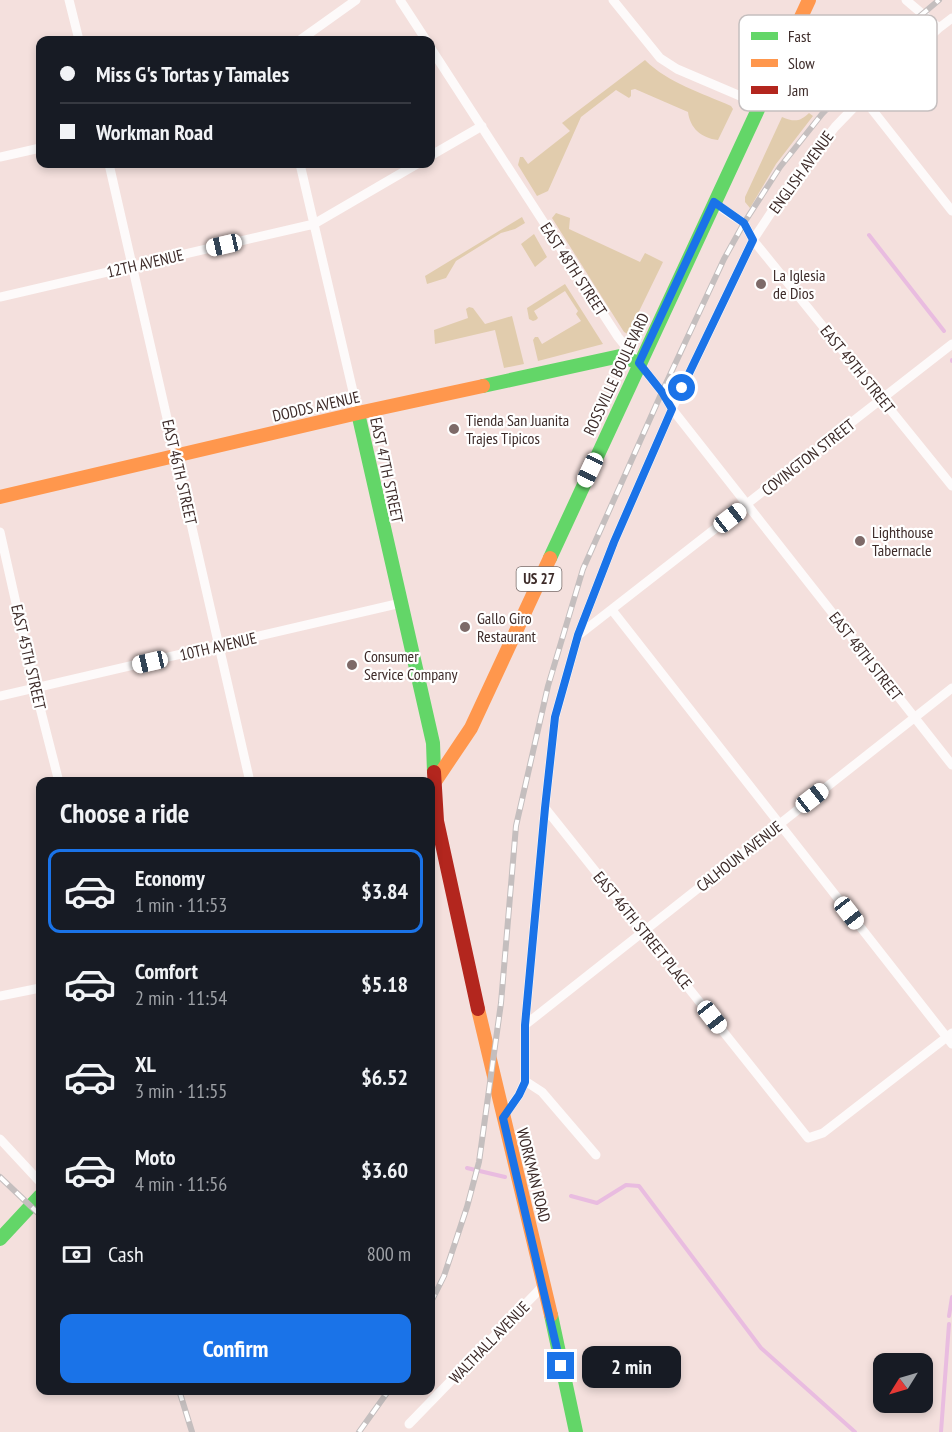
<!DOCTYPE html>
<meta charset="utf-8">
<style>
:root{--surface:#171b24;--page:#242831;--text:#f1f3f6;--muted:#9ea1a6;--line:#363941;--accent:#1a73e8}
body{margin:0;font-family:"PT Sans Narrow",sans-serif;background:var(--page);color:var(--text);height:100vh;display:flex;flex-direction:column;font-size:22px;white-space:nowrap}
*{box-sizing:border-box;margin:0}
p{font-size:20px;color:var(--muted)}
.icon{flex:none;width:33px;height:33px;fill:none;stroke:currentColor;stroke-width:2;stroke-linecap:round;stroke-linejoin:round}
.map{position:relative;flex:1;overflow:hidden}
.details{position:absolute;left:36px;top:777px;width:399px;height:618px;display:flex;flex-direction:column;background:var(--surface);border-radius:12px;box-shadow:0 3px 9px #0003}
.details>*{flex:none}
.banner{position:absolute;left:36px;top:36px;width:399px;height:132px;border-radius:12px;box-shadow:0 3px 9px #0003;display:grid;align-content:center;height:132px;padding:0 24px;background:var(--surface)}
.needle{width:39px;rotate:233deg}
.tools{position:absolute;left:873px;top:1353px;display:grid;gap:12px}
.tools a{display:grid;place-items:center;width:60px;height:60px;border-radius:12px;background:var(--surface);box-shadow:0 3px 9px #0003;font-size:30px}
.end{position:absolute;width:27px;height:27px;margin:-14px;border:8px solid #1a73e8;background:#fff;box-shadow:0 0 0 3px #fff}
.from{border-radius:50%}
.bubble{position:absolute;height:42px;border-radius:12px;background:var(--surface);box-shadow:0 3px 9px #0003;font-size:20px;font-weight:700;line-height:42px;text-align:center}
.car{position:absolute;width:18px;height:36px;margin:-18px -9px;border-radius:8px;box-shadow:0 0 4px 2px #0007;background:linear-gradient(#fff 24%,#345 0 40%,#fff 0 76%,#345 0 86%,#fff 0)}
.banner b{display:flex;align-items:center;gap:21px;height:57px;font-size:22px}
.banner b+b{border-top:2px solid var(--line)}
.banner i{width:15px;height:15px;background:var(--text)}
ul{padding:0;list-style:none}
li{display:flex;align-items:center;gap:18px;height:84px;margin:0 12px 9px;padding:0 12px;border:3px solid transparent;border-radius:12px}
li div{flex:1}
li b{display:block;font-size:22px}
li em{font-style:normal;font-weight:700}
li.on{border-color:var(--accent)}
li>.icon{width:54px;height:54px;stroke-width:1.5}
h2{padding:0 24px;font-size:27px;line-height:72px}
.pay{display:flex;align-items:center;gap:15px;height:66px;padding:0 24px;font-size:22px}
.pay p{margin-inline-start:auto}
.cta{display:flex;gap:12px;margin-top:auto;padding:12px 24px}
.cta a{flex:1;height:69px;border-radius:12px;background:var(--accent);color:#fff;font-size:24px;font-weight:700;line-height:69px;text-align:center}
.map>svg:first-child{display:block}
</style>
<div class="map">
<svg width="952" height="1432" viewBox="0 0 952 1432">
<rect width="100%" height="100%" fill="#f4e0dd"/>
<path fill="#e1ccad" d="M645,60C668,83 702,93 731,106L733,109L718,140C701,138 690,128 688,112L635,89L631,90V96L629,98L616,90L581,117L548,191L537,196L518,165L520,157H523L528,164L570,131L562,123Z
M809,113L813,116L776,164L750,208L745,202V197L782,117C794,122 800,122 809,113Z
M556,213L570,218L569,229L638,261L640,262L645,253L663,262L628,334L624,332L552,218Z
M522,217L525,223L515,229L501,233L456,261L446,278L427,284L425,276Z
M534,234L547,257L535,267L521,244Z
M565,284L603,344L538,361L533,340L535,337H538L542,344L581,321L576,314L578,311L565,291L534,311L538,318L536,320L533,321L529,319L527,308Z
M469,307L473,308L485,324L512,316L524,364L504,368L495,330L435,344L434,330L468,318L466,309Z"/>
<g fill="none" stroke-linecap="round" stroke-linejoin="round">
<path stroke="#e9bce0" stroke-width="4" d="M869,235L944,331
M952,360V361
M467,1168L505,1177
M571,1196L597,1203L626,1185L639,1186L761,1348L855,1432
M949,1316L952,1297
M941,1432L949,1324"/>
<path stroke="#fdfafa" stroke-width="9" d="M69,0L79,40
M400,0L426,40
M613,0L660,58L677,69L759,104
M906,0L939,28
M300,40L356,0
M430,47L618,337L662,392L672,409L952,765
M863,98L952,211
M430,156L482,126
M0,157L40,148
M109,164L250,782
M300,164L358,413
M714,203L744,223L753,240L952,486
M0,297L314,224L417,164
M0,532L35,688L59,782
M612,610L952,1044
M580,634L952,344
M0,696L401,603
M545,808L808,1138L823,1133L952,1033
M0,996L40,988
M525,1025L952,688
M525,1081L542,1092L596,1155
M503,1117L519,1095L525,1081V1025L545,808L555,717L578,635L614,542L672,409L753,240L786,190L835,127L863,98L939,28L952,18
M0,1139L40,1182
M409,1424L544,1285"/>
<path stroke="#63d668" stroke-width="14" d="M483,386L620,356L639,363
M358,413L433,743L434,772
M550,558L761,103
M0,1239L40,1196
M551,1315L576,1432"/>
<path stroke="#ff974d" stroke-width="14" d="M761,103L809,0
M0,497L358,413L483,386
M430,789L471,728L550,558
M478,1009L551,1315"/>
<path stroke="#b3261e" stroke-width="14" d="M434,772L437,821L478,1009"/>
<defs>
<path id="rail" d="M0,1177L40,1215
M430,1304L444,1276L467,1207L479,1162L501,1003L516,826L548,686L583,569L662,392L724,259L744,223L780,167L822,114L900,33L939,0
M179,1390L192,1432
M359,1432L389,1390"/>
</defs>
<use href="#rail" stroke="#c4bebe" stroke-width="6"/>
<use href="#rail" stroke="#fff" stroke-width="4" stroke-dasharray="11" stroke-linecap="butt"/>
</g>
<g fill="none" stroke-linecap="round" stroke-linejoin="round">
<path stroke="#1a73e8" stroke-width="8" d="M561,1366L503,1118L519,1095L525,1082V1025L545,808L555,717L578,635L614,542L672,409L662,392L639,363L714,202L744,223L753,240L682,388"/>
</g>
<g fill="#7d6a68" stroke="#fff" stroke-width="2">
<circle cx="761" cy="284" r="6"/>
<circle cx="454" cy="429" r="6"/>
<circle cx="860" cy="541" r="6"/>
<circle cx="465" cy="627" r="6"/>
<circle cx="352" cy="665" r="6"/>
</g>
<g text-anchor="middle" stroke-width="4.5" stroke-linejoin="round" paint-order="stroke">
<rect fill="#fff" stroke="#776b69" stroke-width="1.5" x="516.5" y="567" width="45" height="24" rx="4.5"/>
<g font-size="15" font-weight="bold" fill="#3d2b29">
<text x="539" y="584">US 27</text>
</g>
<g font-size="16" fill="#3d2b29" stroke="#fff">
<text transform="translate(801 172) rotate(-54)" y="6">ENGLISH AVENUE</text>
<text transform="translate(145 263) rotate(-13)" y="6">12TH AVENUE</text>
<text transform="translate(574 269) rotate(57)" y="6">EAST 48TH STREET</text>
<text transform="translate(858 369) rotate(51)" y="6">EAST 49TH STREET</text>
<text transform="translate(616 374) rotate(-65)" y="6">ROSSVILLE BOULEVARD</text>
<text transform="translate(316 406) rotate(-13)" y="6">DODDS AVENUE</text>
<text transform="translate(808 457) rotate(-38)" y="6">COVINGTON STREET</text>
<text transform="translate(387 470) rotate(78)" y="6">EAST 47TH STREET</text>
<text transform="translate(180 472) rotate(77)" y="6">EAST 46TH STREET</text>
<text transform="translate(218 646) rotate(-13)" y="6">10TH AVENUE</text>
<text transform="translate(866 656) rotate(52)" y="6">EAST 48TH STREET</text>
<text transform="translate(29 657) rotate(77)" y="6">EAST 45TH STREET</text>
<text transform="translate(739 856) rotate(-38)" y="6">CALHOUN AVENUE</text>
<text transform="translate(643 930) rotate(51)" y="6">EAST 46TH STREET PLACE</text>
<text transform="translate(534 1175) rotate(76)" y="6">WORKMAN ROAD</text>
<text transform="translate(489 1342) rotate(-46)" y="6">WALTHALL AVENUE</text>
</g>
<g font-size="16" fill="#3d2b29" stroke="#fff" text-anchor="start">
<text x="773" y="281">La Iglesia<tspan x="773" dy="18">de Dios</tspan></text>
<text x="466" y="426">Tienda San Juanita<tspan x="466" dy="18">Trajes Tipicos</tspan></text>
<text x="872" y="538">Lighthouse<tspan x="872" dy="18">Tabernacle</tspan></text>
<text x="477" y="624">Gallo Giro<tspan x="477" dy="18">Restaurant</tspan></text>
<text x="364" y="662">Consumer<tspan x="364" dy="18">Service Company</tspan></text>
</g>
</g>
<rect x="739" y="15" width="198" height="96" rx="9" fill="#fff" stroke="#c5bfbf" stroke-width="1.5"/>
<rect x="751" y="32" width="27" height="8" fill="#63d668"/>
<rect x="751" y="59" width="27" height="8" fill="#ff974d"/>
<rect x="751" y="86" width="27" height="8" fill="#b3261e"/>
<g font-size="16" fill="#3d2b29">
<text x="788" y="42">Fast</text>
<text x="788" y="69">Slow</text>
<text x="788" y="96">Jam</text>
</g>
</svg>
<div class="tools">
<a><svg class="needle" viewBox="-14 -14 28 28"><path d="M0-13l5 13h-10z" fill="#e53935"/><path d="M0 13l5-13h-10z" fill="#9ea1a6"/></svg></a>
</div>
<i class="end from" style="left:682px;top:388px"></i>
<i class="end" style="left:561px;top:1366px"></i>
<div class="bubble" style="left:582px;top:1346px;width:99px">2 min</div>
<i class="car" style="left:224px;top:245px;rotate:257deg"></i>
<i class="car" style="left:590px;top:470px;rotate:205deg"></i>
<i class="car" style="left:730px;top:518px;rotate:52deg"></i>
<i class="car" style="left:150px;top:662px;rotate:257deg"></i>
<i class="car" style="left:812px;top:798px;rotate:52deg"></i>
<i class="car" style="left:849px;top:913px;rotate:142deg"></i>
<i class="car" style="left:712px;top:1017px;rotate:142deg"></i>
<div class="banner">
<b><i class="from"></i>Miss G's Tortas y Tamales</b>
<b><i></i>Workman Road</b>
</div>
<section class="details">
<h2>Choose a ride</h2>
<ul>
<li class="on"><svg class="icon" aria-label="car" viewBox="0 0 24 24"><path d="M5 17H2v-5l4-1 3-4h7l3 4 3 1v5h-3M9 17h6M6 11h13"/><circle cx="7" cy="17" r="2"/><circle cx="17" cy="17" r="2"/></svg><div><b>Economy</b><p>1 min · 11:53</p></div><em>$3.84</em></li>
<li><svg class="icon" aria-label="car" viewBox="0 0 24 24"><path d="M5 17H2v-5l4-1 3-4h7l3 4 3 1v5h-3M9 17h6M6 11h13"/><circle cx="7" cy="17" r="2"/><circle cx="17" cy="17" r="2"/></svg><div><b>Comfort</b><p>2 min · 11:54</p></div><em>$5.18</em></li>
<li><svg class="icon" aria-label="car" viewBox="0 0 24 24"><path d="M5 17H2v-5l4-1 3-4h7l3 4 3 1v5h-3M9 17h6M6 11h13"/><circle cx="7" cy="17" r="2"/><circle cx="17" cy="17" r="2"/></svg><div><b>XL</b><p>3 min · 11:55</p></div><em>$6.52</em></li>
<li><svg class="icon" aria-label="car" viewBox="0 0 24 24"><path d="M5 17H2v-5l4-1 3-4h7l3 4 3 1v5h-3M9 17h6M6 11h13"/><circle cx="7" cy="17" r="2"/><circle cx="17" cy="17" r="2"/></svg><div><b>Moto</b><p>4 min · 11:56</p></div><em>$3.60</em></li>
</ul>
<div class="pay"><svg class="icon" aria-label="cash" viewBox="0 0 24 24"><path d="M3 7h18v10H3z"/><circle cx="12" cy="12" r="2"/></svg>Cash<p>800 m</p></div>
<div class="cta"><a>Confirm</a></div>
</section>
</div>
